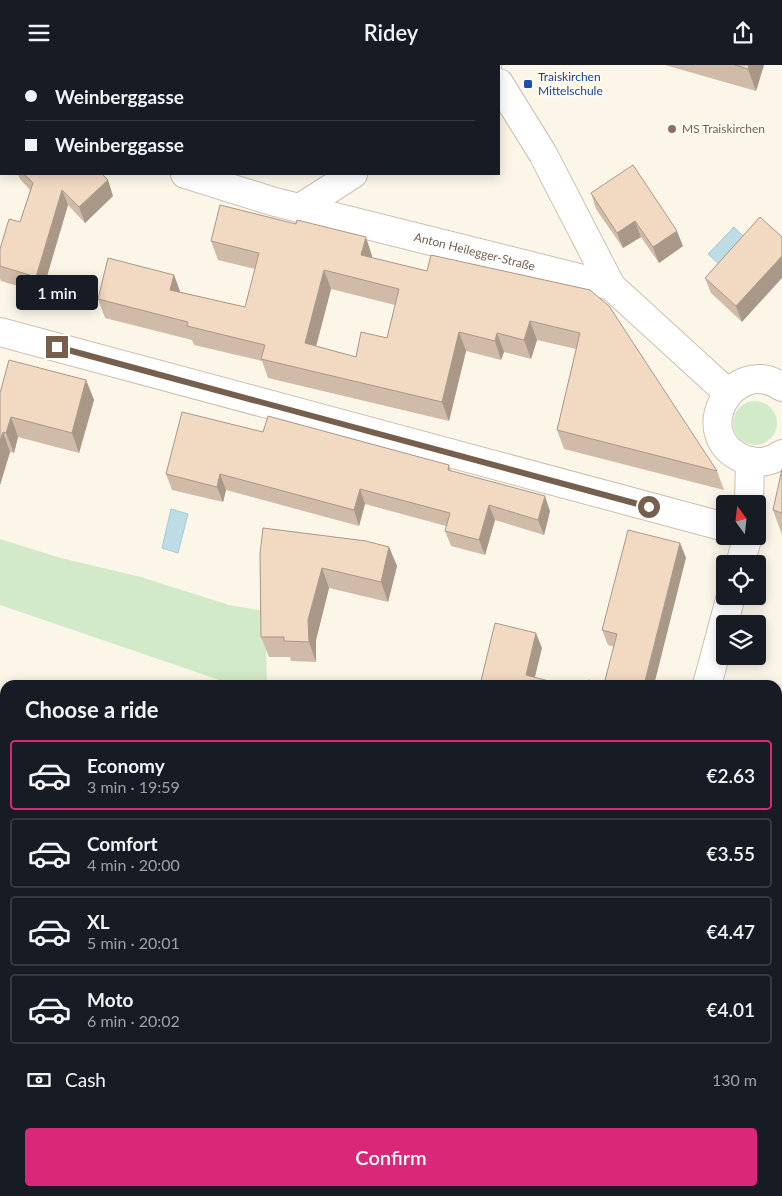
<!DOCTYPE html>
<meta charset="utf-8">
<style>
:root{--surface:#171b24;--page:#242831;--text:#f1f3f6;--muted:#9ea1a6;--line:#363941;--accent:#db2777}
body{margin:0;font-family:Lato,sans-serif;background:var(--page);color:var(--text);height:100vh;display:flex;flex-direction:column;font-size:19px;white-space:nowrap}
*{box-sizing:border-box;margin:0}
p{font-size:16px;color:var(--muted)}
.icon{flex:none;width:28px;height:28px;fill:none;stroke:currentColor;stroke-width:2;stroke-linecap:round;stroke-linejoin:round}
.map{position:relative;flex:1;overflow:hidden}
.panel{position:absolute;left:0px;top:615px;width:782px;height:516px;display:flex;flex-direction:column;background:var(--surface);border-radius:15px 15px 0 0;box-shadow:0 2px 12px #0003}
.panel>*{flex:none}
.top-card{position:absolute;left:0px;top:0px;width:500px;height:110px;box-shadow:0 2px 12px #0003;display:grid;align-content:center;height:110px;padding:0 25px;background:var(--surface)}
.needle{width:32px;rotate:345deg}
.controls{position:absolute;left:716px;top:430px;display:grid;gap:10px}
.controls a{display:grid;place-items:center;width:50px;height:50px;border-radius:5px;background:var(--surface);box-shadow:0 2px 12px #0003;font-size:25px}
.end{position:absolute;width:22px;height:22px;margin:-11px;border:6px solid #765f4d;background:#fff;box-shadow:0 0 0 2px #fff}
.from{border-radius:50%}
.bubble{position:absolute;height:35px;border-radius:5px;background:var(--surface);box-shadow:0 2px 12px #0003;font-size:16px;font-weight:600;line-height:35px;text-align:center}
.top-card b{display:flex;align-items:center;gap:18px;height:48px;font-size:19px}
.top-card b+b{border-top:1px solid var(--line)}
.top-card i{width:12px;height:12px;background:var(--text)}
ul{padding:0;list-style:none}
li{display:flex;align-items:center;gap:15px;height:70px;margin:0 10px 8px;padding:0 15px;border:2px solid var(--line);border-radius:5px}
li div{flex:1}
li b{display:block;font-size:19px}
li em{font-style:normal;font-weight:600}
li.active{border-color:var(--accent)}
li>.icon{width:45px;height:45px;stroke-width:1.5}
h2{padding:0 25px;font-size:22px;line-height:60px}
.pay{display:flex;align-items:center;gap:12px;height:55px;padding:0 25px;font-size:19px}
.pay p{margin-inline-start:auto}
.button{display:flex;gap:10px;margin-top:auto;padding:10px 25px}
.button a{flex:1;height:58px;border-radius:5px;background:var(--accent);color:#fff;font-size:20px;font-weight:600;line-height:58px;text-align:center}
header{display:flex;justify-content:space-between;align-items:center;height:65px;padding:0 25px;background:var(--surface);font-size:22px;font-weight:600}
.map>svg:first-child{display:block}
</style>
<header><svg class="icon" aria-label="menu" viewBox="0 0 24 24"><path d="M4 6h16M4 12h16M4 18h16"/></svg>Ridey<svg class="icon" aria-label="share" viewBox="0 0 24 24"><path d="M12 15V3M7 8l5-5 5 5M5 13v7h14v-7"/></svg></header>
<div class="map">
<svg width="782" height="1131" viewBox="0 0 782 1131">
<rect width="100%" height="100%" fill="#fcf6e9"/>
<path fill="#d3eac8" d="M733 358a22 22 0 1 1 44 0a22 22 0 1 1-44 0Z
M0,474L61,493L141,512L229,540L265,546L267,620H234L0,540Z
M0,981L5,982V1126H144L158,1131H0Z"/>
<path fill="#bedce6" stroke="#a4cbd7" d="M734,162L747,175L721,201L708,189Z
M171,444L188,449L178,488L162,483Z"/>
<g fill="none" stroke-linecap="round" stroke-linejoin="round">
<defs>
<g id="minor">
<path d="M35,0L37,1"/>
<path d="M486,0L487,1"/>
<path d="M499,18L543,89L611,221"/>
<path d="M0,77L1,73"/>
<path id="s1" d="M185,109L275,137L611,221L728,328"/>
<path d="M300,143L353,109"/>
<path d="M0,267L725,462"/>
<path d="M782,322C732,288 686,373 746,395C758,399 771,397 782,389"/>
<path d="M749,439L750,396"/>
<path d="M740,499L748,471"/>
<path d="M707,620L731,531"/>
<path d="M0,698L5,700"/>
<path d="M778,867L782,863"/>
<path d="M577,1131L578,1126"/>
</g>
</defs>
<use href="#minor" stroke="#cebfaf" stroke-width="30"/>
<use href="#minor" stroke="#fff" stroke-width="28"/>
</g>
<path fill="#cfbba7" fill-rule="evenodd" d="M665,0H764L756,26Z
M18,109H102L113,131L85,158L68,140L42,228L1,216L0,213V184L20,157L30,125L20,114Z
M591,128L683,181L659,198L641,172L623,183L596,144Z
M760,152L742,257L711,228L705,213Z
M211,176L372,191V193L427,206L590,225L717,406L724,425L564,384L557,365L576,284L537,275L531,294L504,287L501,295L466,286L449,356L268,313L262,296L194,280L192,275L105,253L98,234L174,210L180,227L245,242L255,204L218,195ZM331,224L395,240L387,273L356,292L316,281Z
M86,315L94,335L79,388L18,372L14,388L10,387L0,420V328Z
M449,400L451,406L550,446L544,470L495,455L485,490L451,481L445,466L446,461L365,439L359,461L226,425L223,437L172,425L166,409Z
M782,404V470L773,445Z
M680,478L686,493L604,619L614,582L608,580L602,565Z
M389,482L397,501L388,537L329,523L316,575V597L291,596L290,592H269L261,572L260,489Z
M778,649L782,651V765L778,763Z
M778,866L782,868V1067L778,1066Z
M621,1126H752L751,1131H620Z"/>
<path fill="#a99888" d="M749,0H764L756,26L748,4Z
M108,115L113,131L85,158L79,142Z
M62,125L68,140L42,228L36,212Z
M635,156L641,172L623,183L617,168Z
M677,166L683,181L659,198L653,182Z
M366,172L372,191L368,209L361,190Z
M782,191V213L742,257L736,241Z
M324,205L331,224L312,297L305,278Z
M174,210L181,229L170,225Z
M530,256L537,275L531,294L524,275Z
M459,267L466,286L449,356L442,337Z
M497,268L504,287L501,295L495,276Z
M86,315L94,335L79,388L72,368Z
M11,352L18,372L14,388L6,368Z
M3,367L10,387L0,420V376Z
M220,409L226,425L223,437L217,422Z
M360,424L365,439L359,461L354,445Z
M545,431L550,446L544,470L538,455Z
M489,440L495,455L485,490L479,475Z
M680,478L686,493L654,620H644Z
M389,482L397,501L388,537L381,517Z
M322,503L329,523L316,575V597L309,577L308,555Z
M536,568L542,583L533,620L526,610Z
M514,1126H523L522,1131H513Z
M676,1126H682L683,1131H675Z
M735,1126H752L751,1131H734Z"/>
<path fill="#f1d9c2" stroke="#a99888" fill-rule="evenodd" d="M735,0H749L748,4Z
M633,100L677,166L653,182L635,156L617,168L591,128Z
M24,109H102L108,115L79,142L62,125L36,212L0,201V184L9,154L20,157L33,118Z
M220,140L296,159L297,155L366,172L361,190L427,206L431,190L590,225L609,241L717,406L557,365L580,268L530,256L524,275L497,268L495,276L459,267L442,337L261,294L265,280L187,261L188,257L98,234L108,193L174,210L170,225L245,242L259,188L211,176ZM324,205L399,224L387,273L361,267L356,292L305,278Z
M760,152L782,172V191L736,241L705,213Z
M9,295L86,315L72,368L11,352L6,368L3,367L0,376V328Z
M182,347L263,367L268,351L449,400L448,405L545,431L538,455L489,440L479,475L445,466L450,448L360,424L354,445L220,409L217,422L166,409Z
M782,404V448L773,445Z
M263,463L366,476L389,482L381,517L322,503L308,555L309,577L284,576V572H261L260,489Z
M628,465L680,478L644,620H587L588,615L604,619L617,569L602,565Z
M495,558L536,568L526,610L564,620H480Z
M778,649L782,651V751L778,749Z
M778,866L782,868V1042L778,1041Z
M465,1126H514L513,1131H464Z
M621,1126H676L675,1131H620Z
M713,1126H735L734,1131Z"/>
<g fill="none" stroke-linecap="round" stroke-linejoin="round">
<path stroke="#765f4d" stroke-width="6" d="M57,282L649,442"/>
</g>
<rect fill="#1a4fb4" stroke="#fefaf0" stroke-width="2" x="523" y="14" width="10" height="10" rx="2.5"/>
<circle fill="#8d6e63" stroke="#fefaf0" stroke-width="2" cx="672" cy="64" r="5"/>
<g text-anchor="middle" stroke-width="4" stroke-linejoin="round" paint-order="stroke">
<g font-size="12" fill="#164399" stroke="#fefaf0" text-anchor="start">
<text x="538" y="16">Traiskirchen<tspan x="538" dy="14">Mittelschule</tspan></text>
</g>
<g font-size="12" fill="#785e54" stroke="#fefaf0" text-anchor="start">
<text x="682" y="68">MS Traiskirchen</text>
</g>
<g font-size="12" fill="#765f4d" stroke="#fefaf0">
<text dy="4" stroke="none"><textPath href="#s1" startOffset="300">Anton Heilegger-Straße</textPath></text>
</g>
</g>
</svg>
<div class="controls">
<a><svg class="needle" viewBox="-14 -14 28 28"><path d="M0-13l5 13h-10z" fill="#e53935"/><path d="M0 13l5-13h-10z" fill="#9ea1a6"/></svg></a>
<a><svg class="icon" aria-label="locate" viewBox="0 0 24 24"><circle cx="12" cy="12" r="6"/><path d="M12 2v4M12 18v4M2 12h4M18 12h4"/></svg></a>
<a><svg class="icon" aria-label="layers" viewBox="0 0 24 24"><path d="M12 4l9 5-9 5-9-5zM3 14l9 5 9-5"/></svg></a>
</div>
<i class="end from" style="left:649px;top:442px"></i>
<i class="end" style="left:57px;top:282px"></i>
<div class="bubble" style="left:16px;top:210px;width:82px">1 min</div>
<div class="top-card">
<b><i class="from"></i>Weinberggasse</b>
<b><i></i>Weinberggasse</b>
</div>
<section class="panel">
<h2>Choose a ride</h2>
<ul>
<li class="active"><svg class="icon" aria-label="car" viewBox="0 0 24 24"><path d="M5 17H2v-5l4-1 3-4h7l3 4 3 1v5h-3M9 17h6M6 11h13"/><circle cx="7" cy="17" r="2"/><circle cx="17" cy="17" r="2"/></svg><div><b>Economy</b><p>3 min · 19:59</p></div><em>€2.63</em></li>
<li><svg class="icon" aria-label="car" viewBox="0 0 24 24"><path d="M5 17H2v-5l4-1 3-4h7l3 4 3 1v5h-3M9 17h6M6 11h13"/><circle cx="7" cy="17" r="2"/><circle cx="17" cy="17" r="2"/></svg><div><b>Comfort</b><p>4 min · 20:00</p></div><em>€3.55</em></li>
<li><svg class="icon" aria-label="car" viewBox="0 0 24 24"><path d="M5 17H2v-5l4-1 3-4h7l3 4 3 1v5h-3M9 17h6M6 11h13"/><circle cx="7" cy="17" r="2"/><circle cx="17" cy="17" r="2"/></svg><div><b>XL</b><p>5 min · 20:01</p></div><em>€4.47</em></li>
<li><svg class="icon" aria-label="car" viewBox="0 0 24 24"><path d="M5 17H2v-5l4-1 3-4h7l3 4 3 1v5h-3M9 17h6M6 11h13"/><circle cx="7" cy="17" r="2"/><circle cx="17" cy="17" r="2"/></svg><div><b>Moto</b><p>6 min · 20:02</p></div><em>€4.01</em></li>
</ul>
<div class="pay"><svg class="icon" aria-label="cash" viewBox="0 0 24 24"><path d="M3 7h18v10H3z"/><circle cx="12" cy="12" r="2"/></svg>Cash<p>130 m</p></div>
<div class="button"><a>Confirm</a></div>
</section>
</div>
